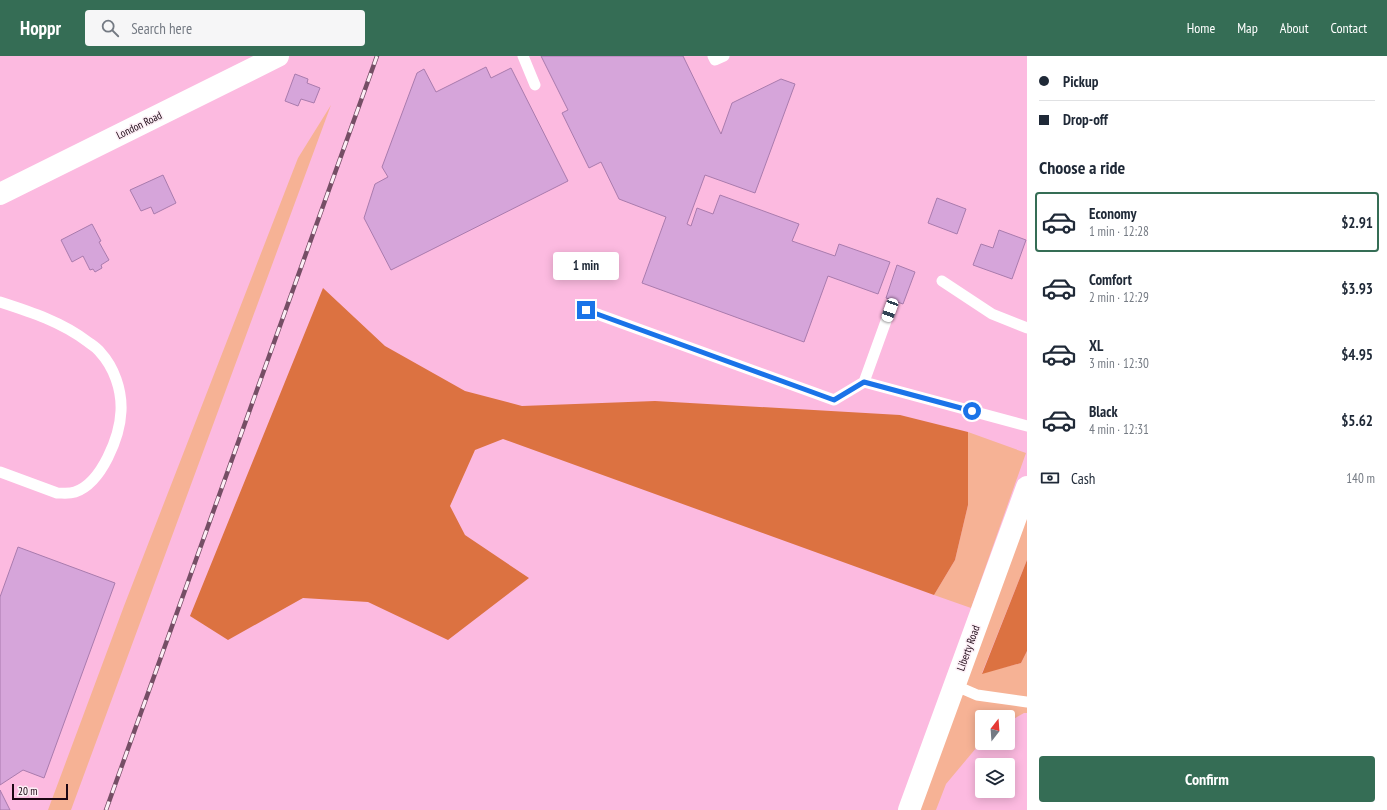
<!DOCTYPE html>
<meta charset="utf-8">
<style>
:root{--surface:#fff;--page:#f6f6f7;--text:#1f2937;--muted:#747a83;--line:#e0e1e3;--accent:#356d55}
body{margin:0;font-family:"PT Sans Narrow",sans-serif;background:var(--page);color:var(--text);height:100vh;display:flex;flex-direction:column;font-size:15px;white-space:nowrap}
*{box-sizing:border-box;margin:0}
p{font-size:13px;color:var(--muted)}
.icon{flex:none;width:22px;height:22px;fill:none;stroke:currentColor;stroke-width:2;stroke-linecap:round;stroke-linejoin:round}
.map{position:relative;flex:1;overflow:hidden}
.drawer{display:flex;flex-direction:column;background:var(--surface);width:360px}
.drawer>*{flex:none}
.hud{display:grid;align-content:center;height:88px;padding:0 12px;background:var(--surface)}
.needle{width:26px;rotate:17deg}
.tools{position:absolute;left:975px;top:654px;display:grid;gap:8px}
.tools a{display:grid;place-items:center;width:40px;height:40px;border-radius:4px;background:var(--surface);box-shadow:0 2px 10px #0003;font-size:20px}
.scale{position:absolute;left:12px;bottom:10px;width:56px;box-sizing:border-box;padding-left:4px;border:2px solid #1b0613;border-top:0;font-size:11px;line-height:14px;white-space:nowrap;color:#1b0613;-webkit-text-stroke:3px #fceef5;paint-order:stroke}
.end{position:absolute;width:18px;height:18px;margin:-9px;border:5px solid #1a73e8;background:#fff;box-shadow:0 0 0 2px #fff}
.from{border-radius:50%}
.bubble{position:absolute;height:28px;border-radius:4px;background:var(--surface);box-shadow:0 2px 10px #0003;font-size:13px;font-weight:700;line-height:28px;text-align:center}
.car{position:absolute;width:12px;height:24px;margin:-12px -6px;border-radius:5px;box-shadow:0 0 3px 1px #0007;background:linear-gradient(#fff 24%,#345 0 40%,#fff 0 76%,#345 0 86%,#fff 0)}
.hud b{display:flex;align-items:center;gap:14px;height:38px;font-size:15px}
.hud b+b{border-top:1px solid var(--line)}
.hud i{width:10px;height:10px;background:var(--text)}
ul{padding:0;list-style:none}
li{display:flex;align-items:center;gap:12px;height:60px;margin:0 8px 6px;padding:0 4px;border:2px solid transparent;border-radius:4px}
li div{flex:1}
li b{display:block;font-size:15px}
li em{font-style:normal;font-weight:700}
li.on{border-color:var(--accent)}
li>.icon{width:36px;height:36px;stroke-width:1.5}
h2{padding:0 12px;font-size:18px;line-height:48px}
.pay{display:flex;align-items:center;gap:10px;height:44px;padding:0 12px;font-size:15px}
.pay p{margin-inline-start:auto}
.cta{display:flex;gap:8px;margin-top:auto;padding:8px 12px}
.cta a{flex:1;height:46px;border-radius:4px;background:var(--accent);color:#fff;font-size:16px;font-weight:700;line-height:46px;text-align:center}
header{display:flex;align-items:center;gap:24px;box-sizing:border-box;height:56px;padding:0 20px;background:var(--accent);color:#fff}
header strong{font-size:19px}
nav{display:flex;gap:22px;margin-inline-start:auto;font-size:14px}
.search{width:280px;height:36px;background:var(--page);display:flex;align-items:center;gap:10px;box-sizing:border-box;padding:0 14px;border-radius:4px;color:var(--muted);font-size:15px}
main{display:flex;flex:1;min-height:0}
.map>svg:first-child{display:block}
</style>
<header>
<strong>Hoppr</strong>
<div class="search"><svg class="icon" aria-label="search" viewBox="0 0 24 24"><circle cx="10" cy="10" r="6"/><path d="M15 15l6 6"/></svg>Search here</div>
<nav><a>Home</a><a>Map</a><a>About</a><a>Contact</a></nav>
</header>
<main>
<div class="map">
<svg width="1027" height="754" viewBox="0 0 1027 754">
<rect width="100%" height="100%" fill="#fcbae0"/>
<path fill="#f6b295" d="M331,49L71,754H48L124,550L298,102Z
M968,376L1026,397L971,552L934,539L955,504L968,449Z
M1027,461V504L982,617L1021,607L1027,595V657H1024L1008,666V661H982V685L946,728L936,754H919Z"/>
<path fill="#dc7241" d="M323,232L385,290L465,335L522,350L655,345L900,359L968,376V449L955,504L934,539L503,383L475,394L450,450L465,479L529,522L448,584L368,546L303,542L228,584L190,560Z
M1027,504V595L1021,607L982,618Z"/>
<path fill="#d6a5da" stroke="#a97bad" d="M541,0H683L721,78L732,47L781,23L795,28L755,137L705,119L687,168L691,170L697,152L713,158L720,139L799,168L792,185L835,200L839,188L890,206L878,238L828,220L804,286L642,227L666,161L619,143L601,106L589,112L562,57L568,54Z
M486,11L491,22L511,12L568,125L391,214L364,162L375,128L388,121L382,111L417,17L424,13L436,36Z
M295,18L308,23L307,27L320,32L314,47L301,43L298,50L285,45Z
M163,119L176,147L154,158L151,151L141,155L130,134Z
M937,142L966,153L957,178L928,167Z
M92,168L101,185L99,186L109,204L101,209L102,212L95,216L93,213L90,214L83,200L72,206L61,184Z
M999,174L1026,184L1012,223L973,209L981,188L993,192Z
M897,209L915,216L903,248L886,242Z
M18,491L115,527L44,722L23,714L0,729V541Z
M0,734L10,754H0Z"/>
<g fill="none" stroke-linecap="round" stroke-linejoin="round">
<path stroke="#fff" stroke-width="11" d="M523,0L535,29
M713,0L715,4L724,0
M942,225L992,258L1027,272
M0,246C31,256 62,266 88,286C92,289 97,292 100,296C114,311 122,334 121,355C120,380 102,427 75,436C69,438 63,437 57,437L0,416
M586,254L834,344L864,326L1027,370
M864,326L890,254
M954,629L977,639L1027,646"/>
<path stroke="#fff" stroke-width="22" d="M0,138L278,0
M909,754L1027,431"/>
<defs>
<path id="rail" d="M106,754L377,0"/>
</defs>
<use href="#rail" stroke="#754e65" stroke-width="4.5"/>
<use href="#rail" stroke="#fceef5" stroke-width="3" stroke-dasharray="9" stroke-linecap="butt"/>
</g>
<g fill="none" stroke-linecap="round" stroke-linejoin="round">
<path stroke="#1a73e8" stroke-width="5" d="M586,254L834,344L864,326L972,355"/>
</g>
<g text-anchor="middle" stroke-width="3" stroke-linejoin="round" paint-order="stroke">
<g font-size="11" fill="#1b0613" stroke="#fceef5">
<text transform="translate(139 69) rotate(-26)" y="4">London Road</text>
<text transform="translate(968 592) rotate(-70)" y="4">Liberty Road</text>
</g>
</g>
</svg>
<div class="tools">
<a><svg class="needle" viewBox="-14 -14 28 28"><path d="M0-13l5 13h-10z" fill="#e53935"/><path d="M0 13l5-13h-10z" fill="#747a83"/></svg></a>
<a><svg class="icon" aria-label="layers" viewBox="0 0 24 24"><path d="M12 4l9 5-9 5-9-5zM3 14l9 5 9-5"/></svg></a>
</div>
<div class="scale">20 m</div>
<i class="end from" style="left:972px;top:355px"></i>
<i class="end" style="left:586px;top:254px"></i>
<div class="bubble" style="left:553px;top:196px;width:66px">1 min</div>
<i class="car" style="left:890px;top:254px;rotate:200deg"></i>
</div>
<section class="drawer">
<div class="hud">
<b><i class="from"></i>Pickup</b>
<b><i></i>Drop-off</b>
</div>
<h2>Choose a ride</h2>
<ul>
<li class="on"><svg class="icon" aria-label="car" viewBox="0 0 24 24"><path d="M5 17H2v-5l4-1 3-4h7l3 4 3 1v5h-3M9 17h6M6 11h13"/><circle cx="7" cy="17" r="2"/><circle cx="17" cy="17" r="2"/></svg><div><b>Economy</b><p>1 min · 12:28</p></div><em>$2.91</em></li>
<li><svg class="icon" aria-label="car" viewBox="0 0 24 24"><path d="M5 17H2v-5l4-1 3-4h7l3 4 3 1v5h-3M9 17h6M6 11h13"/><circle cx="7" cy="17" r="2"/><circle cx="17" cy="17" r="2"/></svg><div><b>Comfort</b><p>2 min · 12:29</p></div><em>$3.93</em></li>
<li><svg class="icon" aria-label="car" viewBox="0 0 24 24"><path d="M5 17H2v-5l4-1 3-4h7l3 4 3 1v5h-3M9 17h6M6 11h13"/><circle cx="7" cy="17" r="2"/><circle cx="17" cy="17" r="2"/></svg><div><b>XL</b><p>3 min · 12:30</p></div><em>$4.95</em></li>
<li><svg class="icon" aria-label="car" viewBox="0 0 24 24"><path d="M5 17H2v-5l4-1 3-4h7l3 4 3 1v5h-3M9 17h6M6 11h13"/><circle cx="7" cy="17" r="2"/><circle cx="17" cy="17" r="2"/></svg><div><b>Black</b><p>4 min · 12:31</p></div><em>$5.62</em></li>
</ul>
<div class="pay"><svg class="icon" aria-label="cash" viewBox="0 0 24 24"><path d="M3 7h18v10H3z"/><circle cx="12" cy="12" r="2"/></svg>Cash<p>140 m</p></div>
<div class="cta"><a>Confirm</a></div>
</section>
</main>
